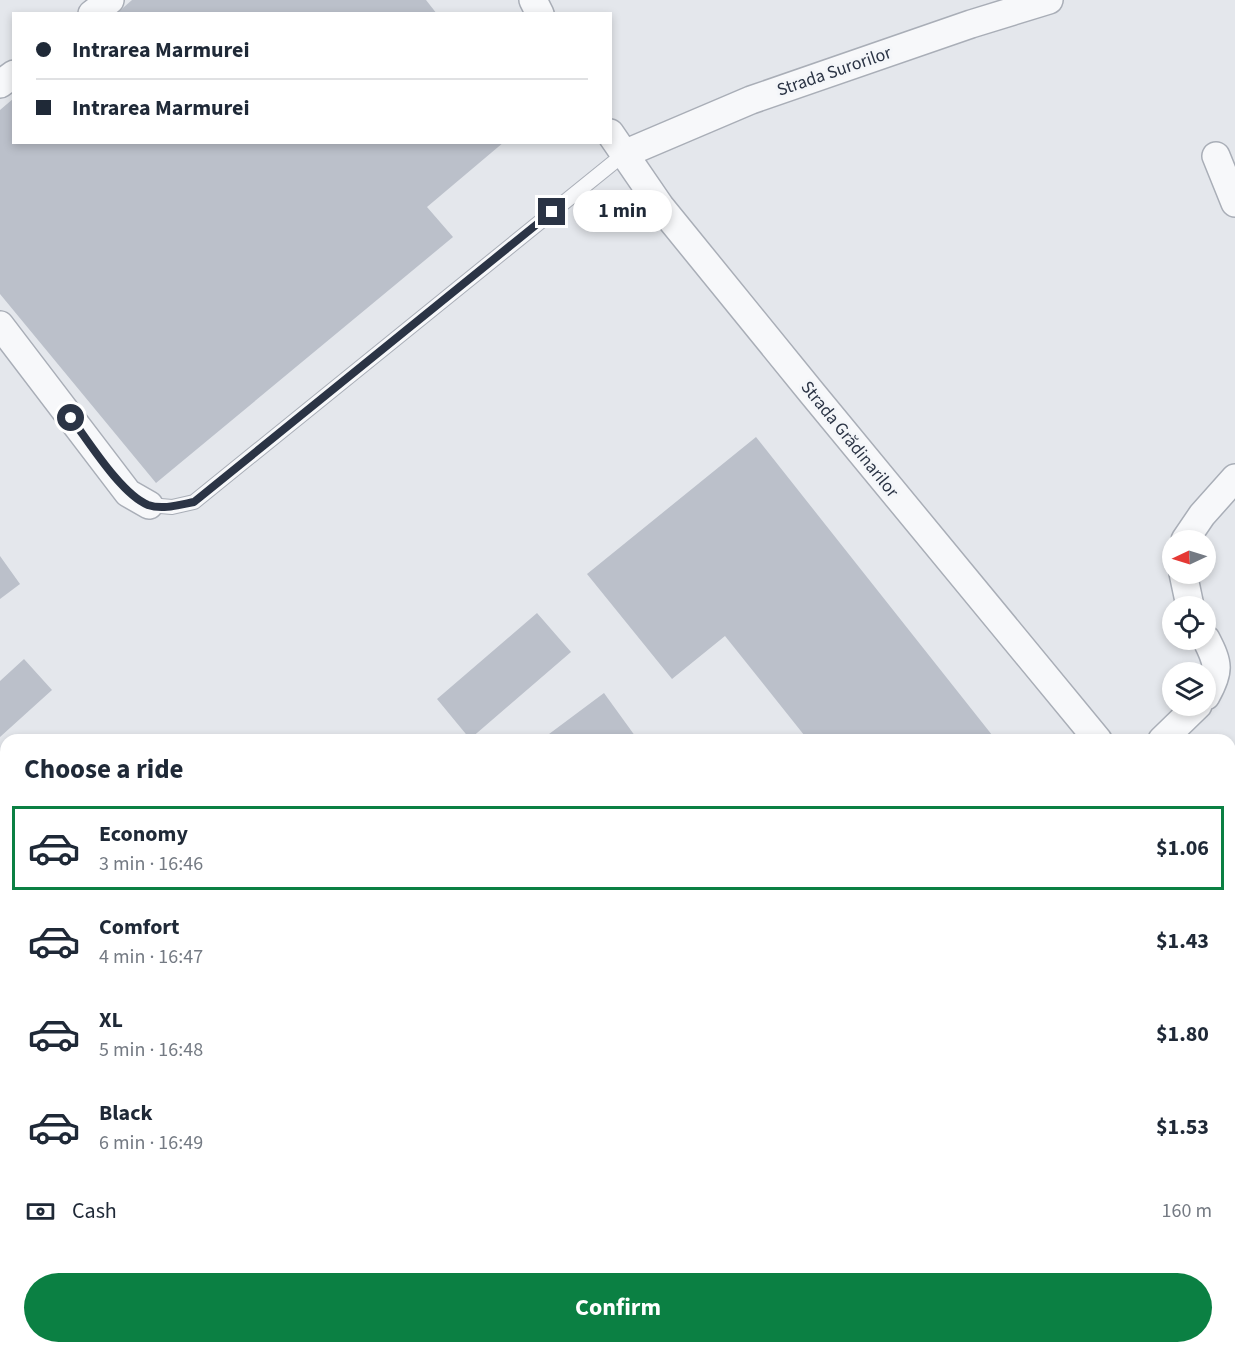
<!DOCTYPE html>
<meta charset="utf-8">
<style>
:root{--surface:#fff;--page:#f6f6f7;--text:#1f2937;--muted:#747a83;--line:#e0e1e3;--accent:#0b8043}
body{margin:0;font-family:"Source Sans 3",sans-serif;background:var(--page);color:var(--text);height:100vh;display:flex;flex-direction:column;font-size:22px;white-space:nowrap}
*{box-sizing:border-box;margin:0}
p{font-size:20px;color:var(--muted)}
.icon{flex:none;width:33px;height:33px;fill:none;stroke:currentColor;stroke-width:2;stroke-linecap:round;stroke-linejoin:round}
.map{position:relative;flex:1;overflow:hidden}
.side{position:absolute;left:0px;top:734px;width:1236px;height:620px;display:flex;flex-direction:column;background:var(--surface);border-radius:18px 18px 0 0;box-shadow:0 3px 9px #0003}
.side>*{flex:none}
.hud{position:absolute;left:12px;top:12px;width:600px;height:132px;border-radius:0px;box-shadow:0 3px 9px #0003;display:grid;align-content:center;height:132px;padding:0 24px;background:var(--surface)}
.needle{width:39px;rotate:266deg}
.fabs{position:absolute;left:1162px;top:530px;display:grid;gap:12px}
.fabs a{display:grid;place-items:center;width:54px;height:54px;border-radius:50%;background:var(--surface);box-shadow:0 3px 9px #0003;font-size:30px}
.end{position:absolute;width:27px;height:27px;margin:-14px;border:8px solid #2b3445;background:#fff;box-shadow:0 0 0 3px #fff}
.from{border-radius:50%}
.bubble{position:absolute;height:42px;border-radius:21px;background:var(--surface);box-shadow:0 3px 9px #0003;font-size:20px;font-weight:700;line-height:42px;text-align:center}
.hud b{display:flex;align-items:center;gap:21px;height:57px;font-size:22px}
.hud b+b{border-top:2px solid var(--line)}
.hud i{width:15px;height:15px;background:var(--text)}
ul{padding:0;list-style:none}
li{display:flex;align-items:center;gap:18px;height:84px;margin:0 12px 9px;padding:0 12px;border:3px solid transparent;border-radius:0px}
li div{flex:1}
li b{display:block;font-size:22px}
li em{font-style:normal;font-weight:700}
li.current{border-color:var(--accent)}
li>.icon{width:54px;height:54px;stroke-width:1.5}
h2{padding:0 24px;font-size:27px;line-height:72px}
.pay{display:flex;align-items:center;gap:15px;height:66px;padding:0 24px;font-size:22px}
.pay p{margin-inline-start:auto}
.primary-button{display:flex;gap:12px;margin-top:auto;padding:12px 24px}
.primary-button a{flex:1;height:69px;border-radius:36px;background:var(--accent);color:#fff;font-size:24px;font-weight:700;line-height:69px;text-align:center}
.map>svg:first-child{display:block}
</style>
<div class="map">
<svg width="1235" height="1352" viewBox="0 0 1235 1352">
<rect width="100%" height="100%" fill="#e4e7ec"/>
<path fill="#bbc0ca" d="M132,0H426L437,14H116Z
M14,98V142H504L427,207L453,237L156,483L0,294V110Z
M756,437L996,740H808L725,636L672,679L587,574Z
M0,556L20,584L0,599Z
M537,613L571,652L470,739L437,699Z
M24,659L52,690L0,737V681Z
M604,693L638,740H541Z
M0,956L6,961V1187L0,1183Z
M1230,1022L1235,1028V1222L1230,1226Z
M374,1347H463L459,1352H371Z
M500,1347H600L607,1352H497Z
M939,1347H1088L1081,1352H943Z"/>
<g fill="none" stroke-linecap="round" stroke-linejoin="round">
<defs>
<path id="lane" d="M149,505L172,507L194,502L624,154
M1230,1001L1235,997
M1162,1347L1166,1352
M683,1352L686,1347"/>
<path id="street" d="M533,0L540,14
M92,14L110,0
M0,84L14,74
M610,133L660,206L812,393L1098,740
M624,154L751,100L971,24L1049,0
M1216,156L1235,203
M0,325L128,493L149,505
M1185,540L1202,515L1235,478
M1183,573L1190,606
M1206,639C1219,664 1220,671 1206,696
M1162,740L1198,705
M1230,886L1235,892"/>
</defs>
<use href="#lane" stroke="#a9aeb7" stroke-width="16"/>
<use href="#street" stroke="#a9aeb7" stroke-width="30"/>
<use href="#lane" stroke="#f7f8fa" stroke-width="14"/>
<use href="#street" stroke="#f7f8fa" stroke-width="27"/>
</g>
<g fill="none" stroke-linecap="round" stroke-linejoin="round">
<path stroke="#2b3445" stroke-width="8" d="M71,418C89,442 121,494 148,505C162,510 179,505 194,502L552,212"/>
</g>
<g text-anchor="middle" stroke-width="6" stroke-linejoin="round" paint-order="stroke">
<g font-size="18" fill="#2b3445" stroke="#f4f6f9">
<text transform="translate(834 71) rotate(-19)" y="6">Strada Surorilor</text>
<text transform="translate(850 439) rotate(51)" y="6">Strada Grădinarilor</text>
</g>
</g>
</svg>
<div class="fabs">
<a><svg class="needle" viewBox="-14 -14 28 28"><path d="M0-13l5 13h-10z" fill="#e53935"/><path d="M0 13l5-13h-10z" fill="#747a83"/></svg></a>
<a><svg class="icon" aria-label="locate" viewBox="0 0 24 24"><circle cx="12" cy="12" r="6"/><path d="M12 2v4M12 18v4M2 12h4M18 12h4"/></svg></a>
<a><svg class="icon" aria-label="layers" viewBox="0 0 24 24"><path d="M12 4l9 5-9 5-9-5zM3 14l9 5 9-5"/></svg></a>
</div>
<i class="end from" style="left:71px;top:418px"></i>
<i class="end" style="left:552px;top:212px"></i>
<div class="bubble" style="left:573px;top:190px;width:99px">1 min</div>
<div class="hud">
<b><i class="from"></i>Intrarea Marmurei</b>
<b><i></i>Intrarea Marmurei</b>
</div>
<section class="side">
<h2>Choose a ride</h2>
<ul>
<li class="current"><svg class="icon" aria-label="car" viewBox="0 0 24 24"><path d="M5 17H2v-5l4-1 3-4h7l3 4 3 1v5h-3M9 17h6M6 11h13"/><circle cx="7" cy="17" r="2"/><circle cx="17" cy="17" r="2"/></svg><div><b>Economy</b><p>3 min · 16:46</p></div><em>$1.06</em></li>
<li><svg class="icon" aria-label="car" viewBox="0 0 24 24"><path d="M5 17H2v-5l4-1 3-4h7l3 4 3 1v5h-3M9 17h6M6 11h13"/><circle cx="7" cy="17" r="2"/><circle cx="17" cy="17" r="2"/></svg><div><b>Comfort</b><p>4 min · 16:47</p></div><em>$1.43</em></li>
<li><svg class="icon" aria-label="car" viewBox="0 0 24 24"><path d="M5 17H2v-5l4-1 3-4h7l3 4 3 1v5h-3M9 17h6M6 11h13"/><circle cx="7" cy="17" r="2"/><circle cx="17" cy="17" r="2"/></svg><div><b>XL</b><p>5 min · 16:48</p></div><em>$1.80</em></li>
<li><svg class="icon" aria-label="car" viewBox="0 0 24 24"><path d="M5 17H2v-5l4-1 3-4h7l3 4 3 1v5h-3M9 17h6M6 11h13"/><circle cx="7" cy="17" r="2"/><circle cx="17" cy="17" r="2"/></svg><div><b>Black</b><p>6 min · 16:49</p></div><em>$1.53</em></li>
</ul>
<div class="pay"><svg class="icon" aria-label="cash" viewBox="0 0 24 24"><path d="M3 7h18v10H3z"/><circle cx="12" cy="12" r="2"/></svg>Cash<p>160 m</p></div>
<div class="primary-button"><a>Confirm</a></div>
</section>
</div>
